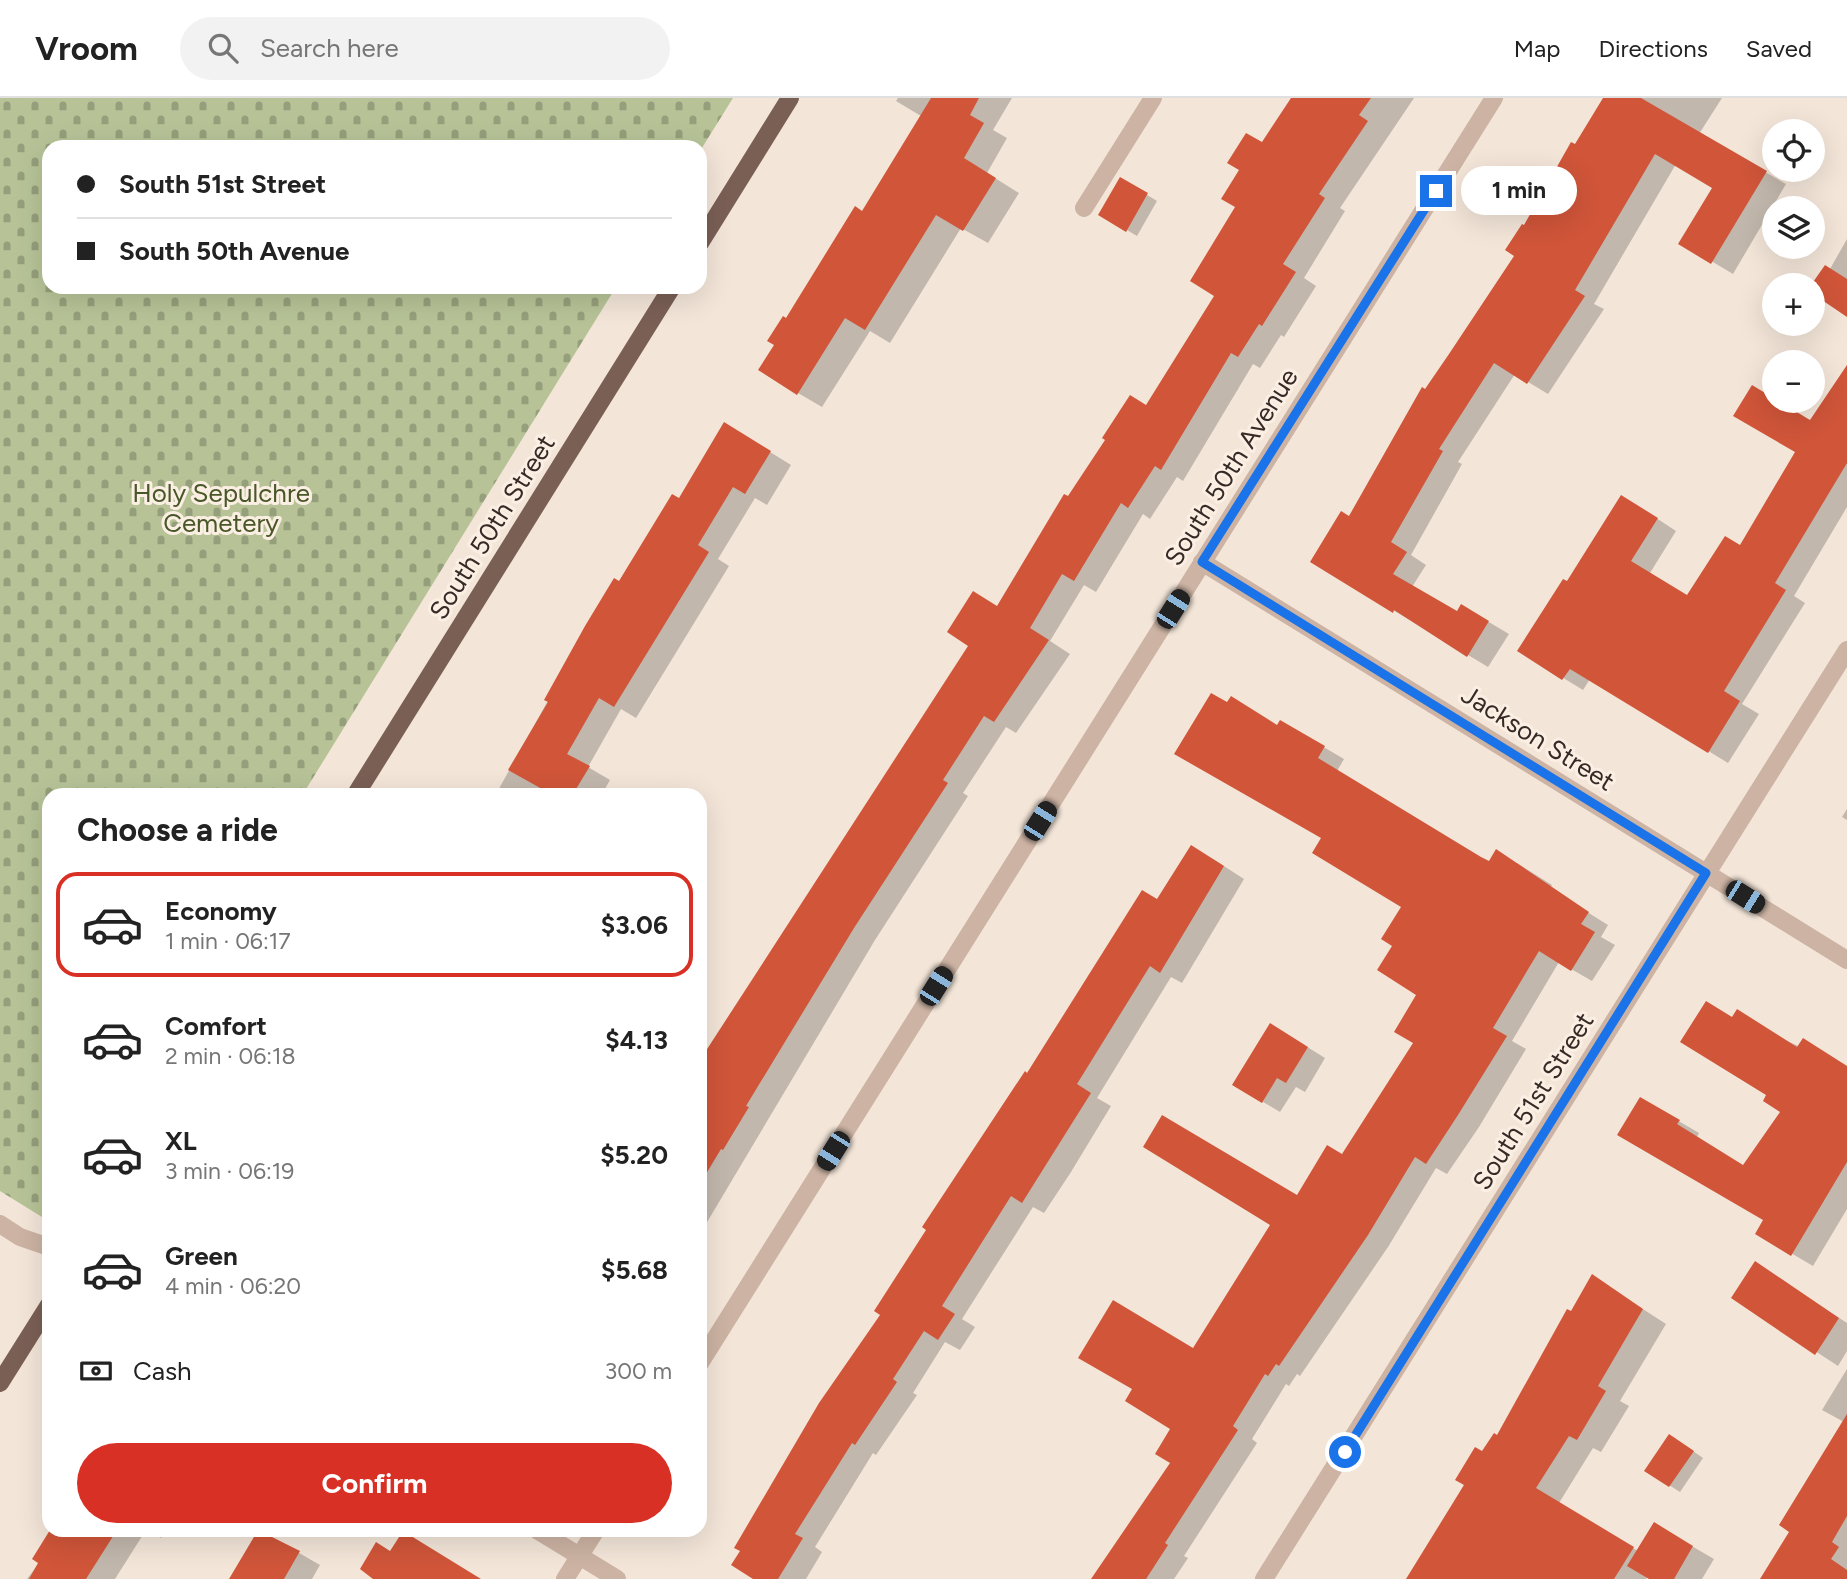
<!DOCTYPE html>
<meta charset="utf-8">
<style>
:root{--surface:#fff;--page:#f2f2f2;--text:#222;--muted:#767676;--line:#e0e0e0;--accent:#d93025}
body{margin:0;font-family:Figtree,sans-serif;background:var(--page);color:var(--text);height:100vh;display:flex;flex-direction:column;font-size:26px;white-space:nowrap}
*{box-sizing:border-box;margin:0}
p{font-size:23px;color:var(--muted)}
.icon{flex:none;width:38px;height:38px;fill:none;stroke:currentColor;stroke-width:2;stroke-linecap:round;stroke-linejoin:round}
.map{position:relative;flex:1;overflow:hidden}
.side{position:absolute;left:42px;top:690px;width:665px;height:749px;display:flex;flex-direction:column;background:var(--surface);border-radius:21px;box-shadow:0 7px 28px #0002}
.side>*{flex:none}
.guide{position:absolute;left:42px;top:42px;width:665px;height:154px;border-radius:21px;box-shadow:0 7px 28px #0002;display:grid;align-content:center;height:154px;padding:0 35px;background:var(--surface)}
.buttons{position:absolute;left:1762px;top:21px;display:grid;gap:14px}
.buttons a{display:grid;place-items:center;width:63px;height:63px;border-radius:50%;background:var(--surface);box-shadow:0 7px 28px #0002;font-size:35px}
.end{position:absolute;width:32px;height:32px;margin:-16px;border:9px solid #1a73e8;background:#fff;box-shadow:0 0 0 4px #fff}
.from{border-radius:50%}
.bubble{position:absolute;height:49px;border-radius:24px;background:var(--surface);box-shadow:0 7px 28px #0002;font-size:23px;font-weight:700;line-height:49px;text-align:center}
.car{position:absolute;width:21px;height:42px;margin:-21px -10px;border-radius:9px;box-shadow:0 0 5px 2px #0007;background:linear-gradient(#222 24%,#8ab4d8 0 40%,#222 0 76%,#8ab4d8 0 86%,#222 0)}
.guide b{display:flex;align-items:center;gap:24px;height:66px;font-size:26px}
.guide b+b{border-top:2px solid var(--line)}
.guide i{width:18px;height:18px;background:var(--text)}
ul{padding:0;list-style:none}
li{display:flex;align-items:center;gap:21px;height:105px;margin:0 14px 10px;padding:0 21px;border:4px solid transparent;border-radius:21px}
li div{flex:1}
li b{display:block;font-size:26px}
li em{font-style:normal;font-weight:700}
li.current{border-color:var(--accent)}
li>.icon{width:63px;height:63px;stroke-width:1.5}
h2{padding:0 35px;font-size:32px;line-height:84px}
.pay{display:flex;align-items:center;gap:18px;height:77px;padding:0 35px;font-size:26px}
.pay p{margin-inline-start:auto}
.action{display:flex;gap:14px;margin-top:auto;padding:14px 35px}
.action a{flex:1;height:80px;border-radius:42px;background:var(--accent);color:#fff;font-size:28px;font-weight:700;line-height:80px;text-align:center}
header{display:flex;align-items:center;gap:42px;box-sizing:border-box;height:98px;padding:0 35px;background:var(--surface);border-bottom:2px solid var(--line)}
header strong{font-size:33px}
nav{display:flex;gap:38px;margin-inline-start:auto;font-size:24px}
.search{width:490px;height:63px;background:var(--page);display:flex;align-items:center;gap:18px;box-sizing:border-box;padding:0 24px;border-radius:38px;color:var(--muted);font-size:26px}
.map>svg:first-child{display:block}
</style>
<header>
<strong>Vroom</strong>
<div class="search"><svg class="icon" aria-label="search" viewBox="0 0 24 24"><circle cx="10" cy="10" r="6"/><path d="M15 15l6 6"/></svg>Search here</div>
<nav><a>Map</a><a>Directions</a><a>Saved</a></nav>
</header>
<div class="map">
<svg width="1847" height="1481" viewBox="0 0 1847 1481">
<defs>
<pattern id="cemetery-stones" width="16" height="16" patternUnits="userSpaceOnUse" patternTransform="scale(1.75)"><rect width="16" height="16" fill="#b7c397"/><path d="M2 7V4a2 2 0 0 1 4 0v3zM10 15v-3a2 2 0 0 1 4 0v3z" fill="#969f7b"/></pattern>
</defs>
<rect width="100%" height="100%" fill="#f3e5d8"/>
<path fill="url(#cemetery-stones)" d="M0,0H733L700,53V49H49V189H616L303,696H49V1108L42,1119L0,1093Z"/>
<path fill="#0003" d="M898,0H1012L993,32L1007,40L987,75L1019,95L988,145L961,130L890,245L870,233L822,309L798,295L776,247L786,222L862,115L921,18L896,3Z
M1293,0H1414L1340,110L1345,113L1304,180L1316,188L1284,239L1281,237L1260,270L1253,266L1183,383L1177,379L1150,421L1143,416L1096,494L1084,487L1050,543L1070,556L1016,635L1006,629L963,695L968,698L875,842L700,1136V965L1069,400L1147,309L1216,198L1237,109L1263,46Z
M1605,0H1722L1699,36L1786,86L1733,176L1681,145L1714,90L1676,66L1594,206L1604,211L1548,296L1515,276L1458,364L1462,366L1411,457L1426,467L1412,489L1457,515L1482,520L1509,536L1488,569L1313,464L1350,420L1425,293L1516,157L1525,129Z
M1121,81L1157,103L1137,138L1100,116Z
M1847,141V216L1830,171Z
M1847,270V409L1794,498L1805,505L1742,606L1759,616L1728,665L1590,581L1583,592L1519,553L1567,485L1641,410L1676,433L1650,475L1688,499L1740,449L1798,353L1811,324Z
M746,339L791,367L767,407L755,400L718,461L729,468L636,620L621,611L588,669L610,682L602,696H496L615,482L620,485L679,402Z
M1281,624L1344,661L1337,673L1489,766L1517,765L1552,787L1550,791L1608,827L1601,839L1615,847L1592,883L1559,864L1512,943L1526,951L1479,1029L1447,1076L1436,1070L1388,1149L1300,1278L1297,1276L1289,1288L1286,1286L1252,1341L1257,1345L1184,1458L1188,1460L1174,1481H1094L1172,1365L1173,1330L1194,1252L1298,1099L1343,1058L1416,945L1419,896L1395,847L1403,808L1323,740L1278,628Z
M1847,711V722L1842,719Z
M1213,761L1244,781L1182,885L1171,879L1097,1000L1111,1008L1071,1074L1044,1115L1033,1109L962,1221L975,1229L960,1252L945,1244L913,1295L917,1297L876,1357L873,1355L815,1449L822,1454L806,1481H756L882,1216L1028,977L1158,803Z
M1733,920L1847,969V1111L1813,1168L1757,1135L1765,1121L1641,1001L1699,1035L1697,1039L1744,1069L1782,1014L1769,997Z
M1288,937L1325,960L1305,994L1296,989L1280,1014L1263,1004Z
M1756,1166L1847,1225V1253L1838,1268L1734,1200Z
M1592,1178L1666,1226L1620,1303L1629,1308L1601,1354L1593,1350L1559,1405L1638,1453L1654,1426L1714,1461L1702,1481H1652L1648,1478L1646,1481H1408L1483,1355L1498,1339Z
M1847,1271V1481H1762L1792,1434L1844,1324L1822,1312Z
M1680,1344L1703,1360L1680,1394L1647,1373Z
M64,1432H146L115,1481H27Z
M147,1432H166L161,1440Z
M259,1432L320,1467L312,1481H256L237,1470Z"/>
<path fill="#d05539" d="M931,0H979L970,17L984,25L964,60L996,80L963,133L936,117L865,232L845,220L797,297L758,272L774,247L767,243L783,218L786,220L855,108L862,113Z
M1291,0H1371L1359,17L1368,23L1319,96L1325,100L1283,166L1296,174L1262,228L1259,226L1238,259L1231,255L1161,372L1155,368L1128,410L1121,405L1074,483L1062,476L1030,530L1049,542L994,624L984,618L943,682L948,685L854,830L746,1008L749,1009L723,1052L721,1051L700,1086V962L968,548L947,534L973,493L997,508L1064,396L1068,398L1105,342L1102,340L1130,297L1146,307L1214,198L1190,183L1235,109L1221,101L1239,72L1227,65L1246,35L1262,44Z
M1603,0H1641L1767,73L1711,166L1678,146L1712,90L1655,56L1575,192L1585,198L1527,286L1494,265L1439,351L1443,353L1391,444L1407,454L1393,476L1457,513L1461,506L1489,523L1467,559L1394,512L1393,515L1310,464L1341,413L1349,418L1422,289L1425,291L1449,256L1514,158L1505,152L1522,126L1524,127L1571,44L1575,46Z
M1120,79L1148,95L1126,134L1098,117Z
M1825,167L1847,181V219L1813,196L1811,187Z
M1847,267V365L1775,485L1786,492L1724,593L1740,603L1708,655L1570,571L1562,582L1517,553L1563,481L1567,483L1621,397L1658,420L1631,463L1687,497L1725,438L1740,447L1795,354L1733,318L1752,287L1810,322Z
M724,324L771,353L745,396L733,389L698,447L709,454L614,609L599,600L567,656L590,668L573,696H551L508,672L548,604L544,602L585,528L614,480L619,483L672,396L679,400Z
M1211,595L1227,604L1231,598L1277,627L1280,622L1325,648L1318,660L1481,759L1489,763L1496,751L1589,814L1581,826L1595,834L1571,873L1539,853L1493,930L1507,938L1458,1017L1426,1066L1415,1059L1368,1137L1279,1268L1276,1266L1268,1278L1265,1276L1233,1328L1238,1332L1165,1445L1168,1447L1146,1481H1091L1170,1365L1155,1356L1170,1331L1125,1303L1132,1291L1078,1260L1113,1202L1193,1250L1270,1127L1143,1049L1162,1017L1297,1097L1327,1047L1342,1056L1413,945L1394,934L1416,897L1377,872L1392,848L1381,841L1401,809L1312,755L1321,740L1174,656Z
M1191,747L1224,768L1160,875L1150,868L1077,986L1091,995L1022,1105L1011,1098L942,1208L955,1216L938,1242L924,1233L893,1281L897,1284L855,1347L852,1345L795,1436L803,1440L778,1481H753L731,1467L740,1453L734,1450L819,1305L880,1217L874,1213L926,1132L922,1129L1025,973L1027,975L1142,792L1157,801Z
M1706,903L1732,919L1737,911L1797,949L1803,940L1847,968V1064L1791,1158L1755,1136L1763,1122L1617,1037L1640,999L1680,1022L1677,1026L1743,1067L1780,1014L1763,1003L1766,997L1680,944Z
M1270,925L1308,949L1286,985L1277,980L1262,1005L1232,987Z
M1755,1163L1839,1220L1815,1257L1731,1200Z
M1592,1176L1643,1211L1598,1288L1606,1293L1577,1342L1569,1338L1536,1390L1634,1449L1614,1481H1406L1464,1387L1455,1382L1475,1349L1482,1353L1494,1335L1497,1337L1567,1211L1571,1213Z
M1847,1316V1418L1832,1444L1839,1449L1831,1461L1847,1472V1481H1760L1789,1434L1779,1427Z
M1669,1336L1694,1353L1669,1389L1644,1373Z
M1654,1424L1693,1448L1674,1481H1649L1627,1468Z
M50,1432H117L86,1481H29L38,1465L32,1461Z
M258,1432L300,1453L284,1481H229Z
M403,1433L481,1481H373L360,1471L376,1444L390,1453Z"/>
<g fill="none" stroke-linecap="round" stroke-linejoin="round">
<path stroke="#ccb3a3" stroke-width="18" d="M1084,110L1153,0
M1202,464L1847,862
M0,1126L20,1139L49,1149
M700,1265L1494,0
M537,1432L617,1481
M565,1481L596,1432
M1264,1481L1847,552"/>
<path stroke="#7a5f55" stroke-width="18" d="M700,145L790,0
M356,696L672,189
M0,1285L49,1207"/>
</g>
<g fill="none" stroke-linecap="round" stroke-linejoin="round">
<path stroke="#1a73e8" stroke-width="9" d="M1345,1354L1706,775L1202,464L1436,93"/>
</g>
<g text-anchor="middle" stroke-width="6" stroke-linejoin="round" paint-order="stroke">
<g font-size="26" fill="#362a26" stroke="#fbefe4">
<text transform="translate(1231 369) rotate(-58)" y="9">South 50th Avenue</text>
<text transform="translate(492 429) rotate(-58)" y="9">South 50th Street</text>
<text transform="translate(1538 640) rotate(32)" y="9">Jackson Street</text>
<text transform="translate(1533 1003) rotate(-58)" y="9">South 51st Street</text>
</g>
<g font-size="26" fill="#485727" stroke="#fbefe4">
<text x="221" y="404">Holy Sepulchre<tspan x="221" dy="30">Cemetery</tspan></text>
</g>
</g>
</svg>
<div class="buttons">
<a><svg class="icon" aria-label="locate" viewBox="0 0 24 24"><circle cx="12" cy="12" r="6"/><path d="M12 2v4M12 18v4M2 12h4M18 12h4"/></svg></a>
<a><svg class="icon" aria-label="layers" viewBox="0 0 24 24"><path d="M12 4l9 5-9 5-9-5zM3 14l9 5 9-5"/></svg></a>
<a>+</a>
<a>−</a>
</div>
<i class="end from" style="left:1345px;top:1354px"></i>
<i class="end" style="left:1436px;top:93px"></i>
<div class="bubble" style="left:1461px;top:68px;width:116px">1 min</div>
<i class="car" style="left:1173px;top:511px;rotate:32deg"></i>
<i class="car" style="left:1040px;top:723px;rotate:32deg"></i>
<i class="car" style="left:1745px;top:799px;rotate:122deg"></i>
<i class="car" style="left:936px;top:888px;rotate:32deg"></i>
<i class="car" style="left:833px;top:1053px;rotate:212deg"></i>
<div class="guide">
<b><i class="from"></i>South 51st Street</b>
<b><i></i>South 50th Avenue</b>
</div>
<section class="side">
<h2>Choose a ride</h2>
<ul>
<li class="current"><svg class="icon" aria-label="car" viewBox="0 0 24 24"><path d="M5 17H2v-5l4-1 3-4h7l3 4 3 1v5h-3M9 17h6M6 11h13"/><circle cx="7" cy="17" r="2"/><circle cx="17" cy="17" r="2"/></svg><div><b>Economy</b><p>1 min · 06:17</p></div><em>$3.06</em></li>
<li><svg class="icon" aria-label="car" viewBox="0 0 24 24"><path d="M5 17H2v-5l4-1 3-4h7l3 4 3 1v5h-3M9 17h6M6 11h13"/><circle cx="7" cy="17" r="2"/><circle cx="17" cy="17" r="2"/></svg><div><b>Comfort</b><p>2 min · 06:18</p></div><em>$4.13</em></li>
<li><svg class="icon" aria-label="car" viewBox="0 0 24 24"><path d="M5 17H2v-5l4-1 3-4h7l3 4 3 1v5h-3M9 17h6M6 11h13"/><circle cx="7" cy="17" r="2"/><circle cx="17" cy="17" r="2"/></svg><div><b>XL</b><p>3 min · 06:19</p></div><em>$5.20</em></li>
<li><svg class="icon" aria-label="car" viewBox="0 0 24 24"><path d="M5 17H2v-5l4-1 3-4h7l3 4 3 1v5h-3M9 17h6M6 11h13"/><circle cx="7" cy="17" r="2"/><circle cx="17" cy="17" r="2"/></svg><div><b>Green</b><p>4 min · 06:20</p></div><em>$5.68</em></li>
</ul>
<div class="pay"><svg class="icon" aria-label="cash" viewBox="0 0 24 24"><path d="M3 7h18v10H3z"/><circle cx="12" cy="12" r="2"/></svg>Cash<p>300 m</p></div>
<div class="action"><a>Confirm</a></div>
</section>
</div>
